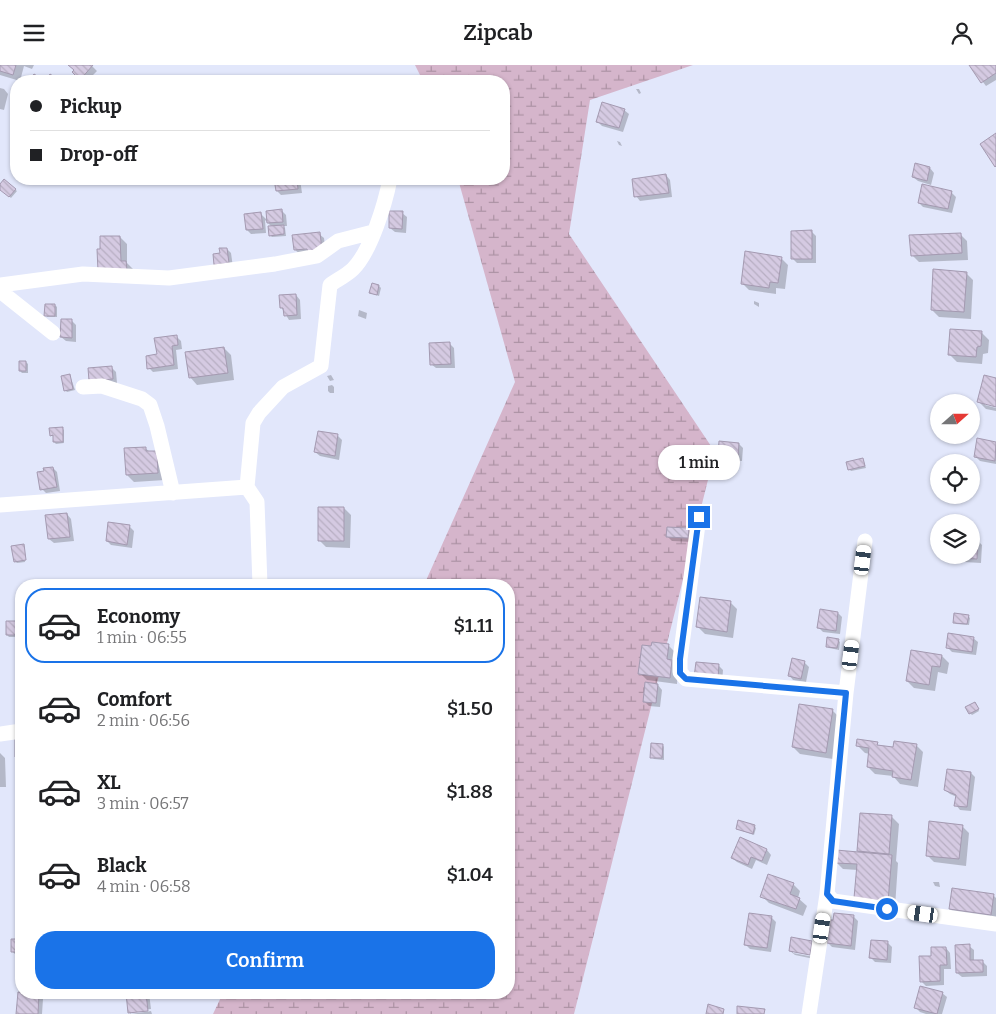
<!DOCTYPE html>
<meta charset="utf-8">
<style>
:root{--surface:#fff;--page:#f2f2f2;--text:#202124;--muted:#757577;--line:#e0e0e0;--accent:#1a73e8}
body{margin:0;font-family:Bitter,serif;background:var(--page);color:var(--text);height:100vh;display:flex;flex-direction:column;font-size:19px;white-space:nowrap}
*{box-sizing:border-box;margin:0}
p{font-size:16px;color:var(--muted)}
.icon{flex:none;width:28px;height:28px;fill:none;stroke:currentColor;stroke-width:2;stroke-linecap:round;stroke-linejoin:round}
.map{position:relative;flex:1;overflow:hidden}
.details{position:absolute;left:15px;top:514px;width:500px;height:420px;display:flex;flex-direction:column;background:var(--surface);border-radius:20px;box-shadow:0 1px 4px #0004}
.details>*{flex:none}
.guide{position:absolute;left:10px;top:10px;width:500px;height:110px;border-radius:20px;box-shadow:0 1px 4px #0004;display:grid;align-content:center;height:110px;padding:0 20px;background:var(--surface)}
.needle{width:32px;rotate:69deg}
.buttons{position:absolute;left:930px;top:329px;display:grid;gap:10px}
.buttons a{display:grid;place-items:center;width:50px;height:50px;border-radius:50%;background:var(--surface);box-shadow:0 1px 4px #0004;font-size:25px}
.end{position:absolute;width:22px;height:22px;margin:-11px;border:6px solid #1a73e8;background:#fff;box-shadow:0 0 0 2px #fff}
.from{border-radius:50%}
.bubble{position:absolute;height:35px;border-radius:18px;background:var(--surface);box-shadow:0 1px 4px #0004;font-size:16px;font-weight:600;line-height:35px;text-align:center}
.car{position:absolute;width:15px;height:30px;margin:-15px -8px;border-radius:6px;box-shadow:0 0 4px 1px #0007;background:linear-gradient(#fff 24%,#345 0 40%,#fff 0 76%,#345 0 86%,#fff 0)}
.guide b{display:flex;align-items:center;gap:18px;height:48px;font-size:19px}
.guide b+b{border-top:1px solid var(--line)}
.guide i{width:12px;height:12px;background:var(--text)}
ul{padding:9px 0 0;list-style:none}
li{display:flex;align-items:center;gap:15px;height:75px;margin:0 10px 8px;padding:0 10px;border:2px solid transparent;border-radius:20px}
li div{flex:1}
li b{display:block;font-size:19px}
li em{font-style:normal;font-weight:600}
li.active{border-color:var(--accent)}
li>.icon{width:45px;height:45px;stroke-width:1.5}
.button{display:flex;gap:10px;margin-top:auto;padding:10px 20px}
.button a{flex:1;height:58px;border-radius:20px;background:var(--accent);color:#fff;font-size:20px;font-weight:600;line-height:58px;text-align:center}
header{display:flex;justify-content:space-between;align-items:center;height:65px;padding:0 20px;background:var(--surface);font-size:22px;font-weight:600}
.map>svg:first-child{display:block}
</style>
<header><svg class="icon" aria-label="menu" viewBox="0 0 24 24"><path d="M4 6h16M4 12h16M4 18h16"/></svg>Zipcab<svg class="icon" aria-label="person" viewBox="0 0 24 24"><circle cx="12" cy="8" r="4"/><path d="M4 21q1-7 8-7t8 7"/></svg></header>
<div class="map">
<svg width="996" height="949" viewBox="0 0 996 949">
<defs>
<pattern id="wetland-marsh" width="20" height="14" patternUnits="userSpaceOnUse" patternTransform="scale(1.25)"><rect width="20" height="14" fill="#d5b5cb"/><path d="M1 5h8M5 5V1M11 12h8M15 12V8" fill="none" stroke="#ad93a5"/></pattern>
<pattern id="building-back-hatch" width="6" height="6" patternUnits="userSpaceOnUse" patternTransform="scale(1.25)"><rect width="6" height="6" fill="#d5cae2"/><path d="M-1 5l2 2M0 0l6 6M5-1l2 2" fill="none" stroke="#b7aec2"/></pattern>
</defs>
<rect width="100%" height="100%" fill="#e2e7fb"/>
<path fill="url(#wetland-marsh)" d="M415,0H693L590,35L569,169L715,387L574,949H213L223,928H509V520H424L515,317L458,114H504V16H423Z"/>
<path fill="#0003" d="M0,0H34L32,4L24,1L20,16L0,10Z
M69,0H91L97,6L87,16H83L74,7L75,6Z
M970,0H996V15L986,21Z
M0,23L4,24L8,29L4,45L0,44Z
M636,24H639L641,28L639,29Z
M624,45L629,49L623,67L602,61L597,56Z
M617,76L620,77L622,81L619,80Z
M930,103L934,108L931,120L918,116L913,112Z
M666,110L670,115L672,132L640,136L636,131Z
M275,114H300L302,128L281,130L277,126Z
M4,116L17,126L11,133L0,123V121Z
M951,127L956,132L952,148L923,142L919,138Z
M282,146L286,150L287,161H283L285,163L286,171L272,172L270,170L272,162L265,155L266,168L251,169L247,165L261,149L268,156Z
M402,148L407,152L406,168L395,167L390,163Z
M812,167L816,171V198H797L793,194Z
M319,169L324,173L326,190L300,189L295,185Z
M960,169L967,176L968,195L919,197L912,190Z
M120,172L127,179V198L133,204L99,205Z
M227,184L231,188L233,202L221,189Z
M781,193L788,200L785,224L776,223V229L749,225L742,218Z
M966,208L973,215L971,254L939,252L932,245Z
M379,221L381,223L379,231L373,229L371,227Z
M296,230L300,235L301,254L289,255L281,242Z
M754,236L759,238V242L754,239Z
M55,240L57,242V252H47L46,250Z
M359,245L367,248L366,254L358,251Z
M72,256L76,260V277L66,276L61,272Z
M982,268L989,275L988,288L983,289L982,299L957,297L950,290Z
M176,271L181,276L182,284L176,285L178,304L153,307L149,303Z
M449,278L454,283L455,303H436L431,299Z
M224,283L231,290L234,315L197,320L190,312Z
M26,297L28,299V308H22L20,306Z
M112,303L116,307L117,318L94,320Z
M70,310L75,325L67,327L65,325Z
M331,310L334,315L330,316L327,311Z
M996,314V340L985,338V340L996,343V346L986,344L979,337Z
M332,320L334,322V328H330L328,326V321Z
M62,363L64,365V378L56,379L54,377V372L51,370Z
M338,371L342,375L339,395L320,391L315,387Z
M978,375L996,378V399L980,396L975,391Z
M739,379L743,383L742,396L724,395L720,390Z
M145,383L150,387H156L165,415L134,417L127,410Z
M863,394L866,403L851,406L849,404Z
M53,403L57,407L60,426L46,428L42,424Z
M344,443L351,450L350,483L326,482L319,475Z
M67,449L71,454L74,476L54,478L49,474Z
M129,461L134,466L132,483L111,480L107,476Z
M688,464L693,469L692,477L672,476L667,471Z
M978,476L982,480L981,498L964,497L959,492V490H971Z
M23,481L25,497L17,498L15,496Z
M730,537L737,544L733,573L705,569L698,562Z
M821,546L838,548L842,552L840,569L823,567L819,563Z
M968,551L970,553L969,560L956,559L955,557Z
M15,557L17,559L18,572H9L7,570Z
M973,573L978,577L976,590L952,587L948,583Z
M838,575L840,577L839,585L829,583L827,581Z
M668,580L675,587L678,603L677,619L647,615L640,608L652,582Z
M942,591L949,598L947,609L938,607L935,626L914,623L907,616Z
M804,597L809,602L806,617L793,615L789,610Z
M719,601L723,605L722,618L700,616Z
M658,620L662,625L660,642L649,641L644,636Z
M975,638L979,646L972,650L970,648Z
M832,645L839,652L833,694L800,689L793,682Z
M21,675V696L16,691V676Z
M877,679L880,682L894,684L916,680L923,687L918,722L900,719L893,711L875,709L868,702L870,689L865,688L858,681Z
M663,680L664,682V695L654,694L652,692Z
M0,688L5,693L6,722H0Z
M971,708L975,712L971,746L960,745L956,740L957,732L950,729L945,725Z
M861,749L892,752L899,759L896,796L898,798L895,842L862,840L858,805L843,804L836,797L858,788Z
M754,761L756,763L754,770L737,764Z
M962,761L969,768L966,801L934,797L927,790Z
M740,774L767,785L771,790L767,800L756,795L752,804L737,797L732,793Z
M933,817H939L940,822L935,821Z
M793,819L800,826L798,833L807,841L803,851L769,838L762,831Z
M993,830L996,833V856L957,851L950,844Z
M853,851L858,856L855,885L832,882L828,878Z
M771,852L776,857L771,887L750,884L745,879Z
M13,875H21V891H17L12,886Z
M811,877L816,881L814,890L793,886V888L814,892V894L795,890L790,886Z
M887,877L892,882L891,898L875,897L871,893Z
M969,881L974,885V897L982,896L987,901V911L962,912L957,908Z
M946,883L950,888L951,904H944V920L926,921L921,916L933,892Z
M127,928H149L151,944L131,946V949L151,946L152,949H131L129,947Z
M942,928L947,932L942,949H926L920,947L916,943Z
M39,930L43,934L42,949H18Z"/>
<path fill="url(#building-back-hatch)" stroke="#a49ab1" d="M0,0H16L13,10L0,6Z
M68,0H93L80,15L72,7L74,5Z
M969,0H996V8L981,18Z
M34,9L45,16L50,9L60,16H29Z
M602,37L625,44L619,63L596,57Z
M996,68V101L995,102L980,79Z
M915,98L930,102L927,116L912,112Z
M666,109L669,128L634,132L632,114Z
M4,114L16,124L9,132L0,125V119Z
M274,114H297L298,124L276,126Z
M922,119L952,126L948,144L918,138Z
M282,144L283,157L267,158L266,146Z
M389,146H403L402,164L389,163Z
M261,147L263,164L246,165L244,149Z
M284,160V169L269,171L268,161Z
M812,165V194H791V166Z
M320,167L322,186L308,187L307,184L294,185L292,170Z
M961,168L962,188L911,191L909,170Z
M100,171H120L121,196H126L127,205L98,206L97,184H100Z
M219,183H227L229,198L214,200L213,189L220,188Z
M745,186L782,192L778,218L770,217L769,223L741,219Z
M933,204L967,207L964,247L931,245Z
M372,218L379,220L377,230L369,228Z
M296,229L297,250L284,251L283,243H280L279,230Z
M45,239H55V251H44Z
M61,254H72V273L60,272Z
M950,264L982,266L981,281L977,282L976,292L948,290Z
M177,270L178,280L172,281L174,300L147,304L146,291L157,289L154,273Z
M450,277L451,299L430,300L429,278Z
M224,282L228,308L189,313L185,287Z
M19,296H26V306H19Z
M112,301L113,314L89,316L88,303Z
M70,309L73,324L64,326L61,311Z
M984,310L996,313V342L977,337Z
M63,362V377H53V370L50,371L49,363Z
M318,366L338,369L335,391L314,387Z
M977,373L996,377L995,396L974,392Z
M719,376L739,378L738,392L718,391Z
M146,382V386H157L158,408L126,410L124,383Z
M863,393L865,401L848,405L846,397Z
M53,402L57,422L40,425L37,407L44,406L43,403Z
M318,442H344V476H318Z
M67,448L70,472L48,474L45,450Z
M108,457L130,460L127,480L106,476Z
M667,462L689,463L688,473L666,472Z
M971,474L978,475L977,494L958,493V490H971Z
M24,479L26,495L14,497L11,481Z
M700,532L731,536L727,567L696,562Z
M820,544L838,547L836,566L817,563Z
M954,548L969,550L967,559L953,558Z
M6,556H16V570H6Z
M948,568L974,572L972,587L946,583Z
M827,572L839,574L837,583L826,582Z
M652,577L669,579L667,594L672,595L670,613L638,609L642,580L651,581Z
M911,585L942,590L940,602L932,601L929,620L906,616Z
M792,593L805,596L801,614L788,611Z
M696,597L719,599L718,614L694,612Z
M645,617L658,619L656,638L643,637Z
M975,637L979,644L969,649L965,642Z
M799,639L833,644L826,688L792,682Z
M15,674H21V691L15,692Z
M857,674L878,677L877,680L893,682L894,676L917,679L911,715L892,712L893,706L867,702L869,683L856,681Z
M651,678L663,679L662,693H650Z
M947,704L971,707L967,742L954,741L956,730L944,725Z
M860,748L892,750L889,789L857,786Z
M738,755L755,760L753,769L736,764Z
M929,756L963,760L959,794L926,791Z
M740,772L767,784L762,796L751,792L748,800L731,793Z
M836,785L892,790L888,836L854,833L857,799L835,798Z
M768,809L794,818L790,829L800,833L796,844L760,832Z
M952,823L994,829L991,850L949,844Z
M749,848L772,851L767,883L744,880Z
M834,848L854,850L851,881L827,878L829,855H833Z
M791,872L812,876L810,890L789,886Z
M11,874H21V887H11Z
M871,875L888,876L887,895L869,893Z
M970,879V895H983V907L956,908L955,880Z
M931,882H946L947,900H940V916L920,917L919,891H931Z
M920,921L943,927L937,949L914,943Z
M18,927L39,929L38,949H16Z
M126,928H146L148,946L128,948Z
M708,939L724,944L723,949H706Z
M737,941L765,944L764,949H737Z"/>
<g fill="none" stroke-linecap="round" stroke-linejoin="round">
<path stroke="#fff" stroke-width="15" d="M0,220L83,209L169,213L275,199L317,191L338,176L373,167
M0,226L53,268
M83,322L102,321L142,334L150,340L157,361L173,428
M0,440L247,422
M699,452L680,594V607L686,614L846,628L827,829L833,836L996,859
M260,520L257,437L247,422L253,358L259,348L283,322L321,301L330,220C337,215 347,210 353,204C371,186 385,139 390,114
M846,628L865,476
M0,669L21,666
M809,949L827,829"/>
</g>
<g fill="none" stroke-linecap="round" stroke-linejoin="round">
<path stroke="#1a73e8" stroke-width="6" d="M699,452L680,594V608L686,614L846,628L827,829L833,836L887,844"/>
</g>
</svg>
<div class="buttons">
<a><svg class="needle" viewBox="-14 -14 28 28"><path d="M0-13l5 13h-10z" fill="#e53935"/><path d="M0 13l5-13h-10z" fill="#757577"/></svg></a>
<a><svg class="icon" aria-label="locate" viewBox="0 0 24 24"><circle cx="12" cy="12" r="6"/><path d="M12 2v4M12 18v4M2 12h4M18 12h4"/></svg></a>
<a><svg class="icon" aria-label="layers" viewBox="0 0 24 24"><path d="M12 4l9 5-9 5-9-5zM3 14l9 5 9-5"/></svg></a>
</div>
<i class="end from" style="left:887px;top:844px"></i>
<i class="end" style="left:699px;top:452px"></i>
<div class="bubble" style="left:658px;top:380px;width:82px">1 min</div>
<i class="car" style="left:863px;top:495px;rotate:7deg"></i>
<i class="car" style="left:851px;top:590px;rotate:7deg"></i>
<i class="car" style="left:923px;top:849px;rotate:278deg"></i>
<i class="car" style="left:822px;top:863px;rotate:8deg"></i>
<div class="guide">
<b><i class="from"></i>Pickup</b>
<b><i></i>Drop-off</b>
</div>
<section class="details">
<ul>
<li class="active"><svg class="icon" aria-label="car" viewBox="0 0 24 24"><path d="M5 17H2v-5l4-1 3-4h7l3 4 3 1v5h-3M9 17h6M6 11h13"/><circle cx="7" cy="17" r="2"/><circle cx="17" cy="17" r="2"/></svg><div><b>Economy</b><p>1 min · 06:55</p></div><em>$1.11</em></li>
<li><svg class="icon" aria-label="car" viewBox="0 0 24 24"><path d="M5 17H2v-5l4-1 3-4h7l3 4 3 1v5h-3M9 17h6M6 11h13"/><circle cx="7" cy="17" r="2"/><circle cx="17" cy="17" r="2"/></svg><div><b>Comfort</b><p>2 min · 06:56</p></div><em>$1.50</em></li>
<li><svg class="icon" aria-label="car" viewBox="0 0 24 24"><path d="M5 17H2v-5l4-1 3-4h7l3 4 3 1v5h-3M9 17h6M6 11h13"/><circle cx="7" cy="17" r="2"/><circle cx="17" cy="17" r="2"/></svg><div><b>XL</b><p>3 min · 06:57</p></div><em>$1.88</em></li>
<li><svg class="icon" aria-label="car" viewBox="0 0 24 24"><path d="M5 17H2v-5l4-1 3-4h7l3 4 3 1v5h-3M9 17h6M6 11h13"/><circle cx="7" cy="17" r="2"/><circle cx="17" cy="17" r="2"/></svg><div><b>Black</b><p>4 min · 06:58</p></div><em>$1.04</em></li>
</ul>
<div class="button"><a>Confirm</a></div>
</section>
</div>
